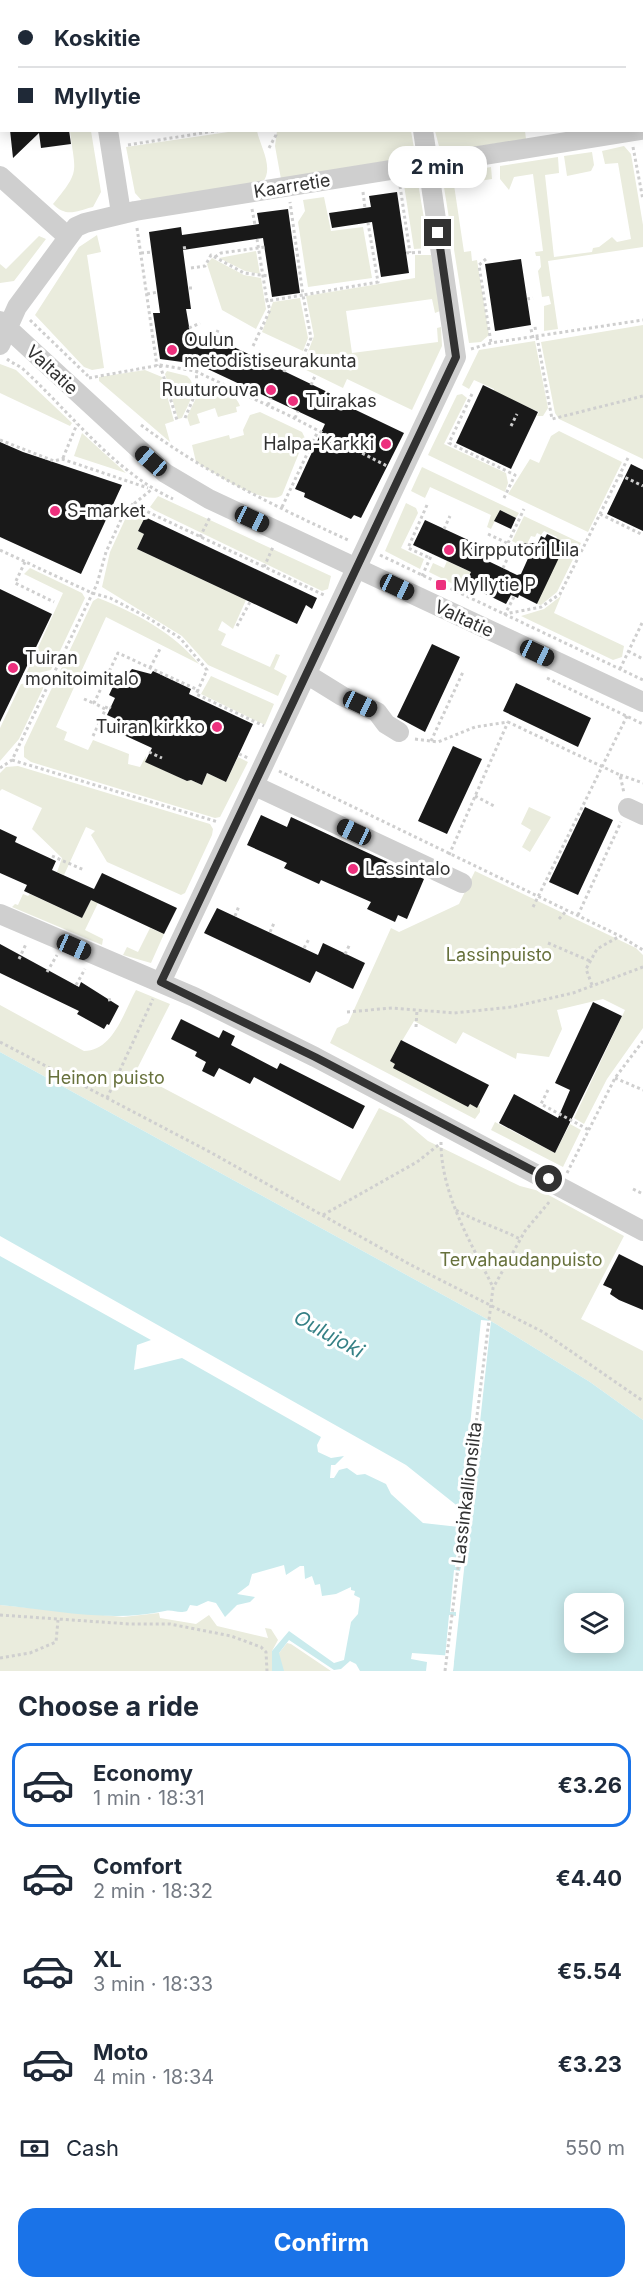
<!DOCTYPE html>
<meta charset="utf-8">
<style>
:root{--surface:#fff;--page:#f2f2f3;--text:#1f2937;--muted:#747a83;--line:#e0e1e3;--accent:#1a73e8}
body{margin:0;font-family:Inter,sans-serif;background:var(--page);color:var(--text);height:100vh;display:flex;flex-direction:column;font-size:22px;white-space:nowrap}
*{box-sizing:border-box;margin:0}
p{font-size:20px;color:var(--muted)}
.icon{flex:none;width:33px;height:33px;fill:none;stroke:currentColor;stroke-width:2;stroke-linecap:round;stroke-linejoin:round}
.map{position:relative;height:1671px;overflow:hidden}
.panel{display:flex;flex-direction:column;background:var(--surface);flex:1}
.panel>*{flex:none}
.banner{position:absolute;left:0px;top:0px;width:644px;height:132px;box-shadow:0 3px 15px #0003;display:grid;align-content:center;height:132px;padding:0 18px;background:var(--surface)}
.tools{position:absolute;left:564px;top:1593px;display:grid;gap:12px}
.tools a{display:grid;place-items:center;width:60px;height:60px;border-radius:12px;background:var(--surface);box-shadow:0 3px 15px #0003;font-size:30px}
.end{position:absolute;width:27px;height:27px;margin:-14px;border:8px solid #323232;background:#fff;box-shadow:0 0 0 3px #fff}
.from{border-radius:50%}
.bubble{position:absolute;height:42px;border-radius:18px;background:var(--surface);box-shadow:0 3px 15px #0003;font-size:20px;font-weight:700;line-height:42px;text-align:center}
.car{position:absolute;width:18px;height:36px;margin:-18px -9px;border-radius:8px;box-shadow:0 0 4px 2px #0007;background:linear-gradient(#222 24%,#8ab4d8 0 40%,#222 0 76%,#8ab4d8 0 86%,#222 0)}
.banner b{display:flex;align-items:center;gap:21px;height:57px;font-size:22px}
.banner b+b{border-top:2px solid var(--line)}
.banner i{width:15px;height:15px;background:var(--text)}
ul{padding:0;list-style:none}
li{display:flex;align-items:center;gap:18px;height:84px;margin:0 12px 9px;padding:0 6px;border:3px solid transparent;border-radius:18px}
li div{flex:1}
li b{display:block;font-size:22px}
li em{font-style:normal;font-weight:700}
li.current{border-color:var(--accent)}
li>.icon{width:54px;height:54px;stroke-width:1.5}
h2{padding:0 18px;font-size:27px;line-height:72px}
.pay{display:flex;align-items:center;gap:15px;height:66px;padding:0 18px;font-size:22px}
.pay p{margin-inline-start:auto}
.button{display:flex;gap:12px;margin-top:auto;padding:12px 18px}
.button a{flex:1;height:69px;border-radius:18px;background:var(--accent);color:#fff;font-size:24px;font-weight:700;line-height:69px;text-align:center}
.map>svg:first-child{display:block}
</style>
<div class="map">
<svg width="643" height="1671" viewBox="0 0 643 1671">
<rect width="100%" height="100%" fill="#fff"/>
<path fill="#eaecdd" d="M70,131H91L101,192L93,207C76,211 67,218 53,204C81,170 75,173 70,131Z
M235,131H257C260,146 275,169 262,183L143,202L135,193L126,147Z
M277,131H411L415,154L413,157L281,179L275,146Z
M435,131H525L526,139L447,151L440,150Z
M624,146L631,154L643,225V247L548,261L558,329L544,331V306L551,304L549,296L542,297L538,271L541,267L540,256H536L535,252L543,251L533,174L514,177L509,190L500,179V166L558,157L559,173L545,175L554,257L592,252L593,248L599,247L612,237L617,242L631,239L618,163L605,164L602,151Z
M592,152L594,165L591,171L567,176L564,156Z
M491,167L492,179L454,185L464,252L471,251L472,261L477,260L489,335L481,342L469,343L443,181L445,175Z
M418,183L429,248L414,249L404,185Z
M324,197L331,231L363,227L372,278L308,287L298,222L305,211L303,200Z
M97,235L101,252L87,255L104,368L92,370L84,367L35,315L79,247Z
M39,236L46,239L14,281L0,283V264L6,269Z
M256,251L260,274L245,271L219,258Z
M415,255H431L440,311L435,313L432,299L346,311L352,353L438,342L437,328L441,327L442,346L412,410L347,379L343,388L302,368L314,336L306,296L415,278Z
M212,258L244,275L261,278L266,309L256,329L222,310L207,264Z
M300,298L308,338L303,351L262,332L273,302Z
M643,325V459L559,419L555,413L541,342Z
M535,341L548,408L543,416H537L539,412L508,398L491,396L494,389L474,380L469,389L462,385L479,350Z
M0,364L16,370L72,423L70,426L0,393Z
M145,370L162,377L174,421L165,424L170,442L99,381V377Z
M167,371L187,376C200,387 188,405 182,418L178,419L165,374Z
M203,383C217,388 235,391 240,406L236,407L237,412L218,417L215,408L197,414L200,423L190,426L187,417Z
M462,394L467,398L444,444L506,473L508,483L505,492L428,455L457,395Z
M260,412L302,432L305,438L282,495C266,508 213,472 196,462L192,445L229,435L230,439L244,435L243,430L250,415Z
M559,431L622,462L588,532L508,494L530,459L539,463L551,436Z
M82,433L126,473L74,456Z
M422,467L519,513L516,518L500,510L491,529L487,527L491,515L430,487L425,498L411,491Z
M158,496L331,576L328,589L322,591L154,510L150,507Z
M406,503L416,508L418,513L401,548L424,559L420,569L385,551Z
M132,511L145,517L138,531L144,534L137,549L246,600L233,629L222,621L218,630L226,634L221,645L270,667L276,654L280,655L274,669L287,676L278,696L208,665L182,636L102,587L110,552L128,513Z
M524,516L581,543L557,592L541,605L537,604L557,537L544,531L541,535L537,533L535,537L531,536L525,548L512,541Z
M447,561L471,572L463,589L429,572L433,563L444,568Z
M30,568L82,593L85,598L51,670L25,676L63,593L24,574Z
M561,596L554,613L624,646L622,657L613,660L521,616L544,609Z
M98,598C136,613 174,633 199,664L106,617L56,727L67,732L64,740L88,750L93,740L129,754L128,764L140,767L146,756V762L187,781L191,780L202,785L207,773L226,782L238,757L248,762L220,817L215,818L31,762L24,757V747L93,601Z
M211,676L274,704L265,725L201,694Z
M47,680L19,739L0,761V728L21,684Z
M18,766L210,824L213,829L212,835L185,893L181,895L107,862L91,835L95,831L86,827L64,875L57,872L62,858L32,829L42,808L2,789L0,791V773L6,767Z
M529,807L551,817L530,852L522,847L531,830L521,824Z
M475,871L636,948L643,955V1028L607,1079L584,1124L574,1118L625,1010L603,999L557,1010L562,1029L549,1057L517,1053L516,1059L463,1032L456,1044L414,1021L390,1061L468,1107L470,1104L480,1106V1112L475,1119L330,1043L337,1028L348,1023L391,928L399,932L459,904Z
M23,894L28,896L30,894L82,918L91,900L98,903L85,930L103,939L102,945L12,907L15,904L18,905Z
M150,928L164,934L151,963L123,955L127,947L138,952Z
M136,990L170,1004L135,1073L340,1181L379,1108L402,1119L428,1141L520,1186L543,1192L624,1236L581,1319L643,1351V1420L590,1382L496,1324L0,1052V1005L84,1051C113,1051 124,1012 136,990Z
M495,1122L555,1153L570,1124L581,1130L563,1167L491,1130Z
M0,1605L123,1617L159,1613L160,1618L196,1624L209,1615L217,1626L268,1638L265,1628L271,1629L278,1640L272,1651L279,1653L287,1643L291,1644L331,1671H0Z"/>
<path fill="#caebed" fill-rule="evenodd" d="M0,1052L496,1324L590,1382L643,1420V1671H453L454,1656L412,1653L411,1659L427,1662L426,1671H360L356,1664L350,1661L341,1669L334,1670L289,1640L279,1653L284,1671H272V1651L289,1631L334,1663L344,1660L351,1622L358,1614L360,1598L354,1595L355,1591L351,1590V1587L336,1594L322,1596L320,1584L315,1585L312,1576L305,1579L304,1566H300L286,1575L284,1565L252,1574L249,1585L237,1594L255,1597L250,1602L237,1605L225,1617L216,1603L208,1601L197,1606L190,1605L187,1611C178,1614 173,1609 165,1611C111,1623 54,1610 0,1605V1256L151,1340L137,1345L134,1370L182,1358L321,1437L317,1445L318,1452L331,1458L344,1456L335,1465H331L330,1478H334L339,1470L347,1468L357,1475L365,1474L386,1484L391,1494L423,1523L468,1528L470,1516L406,1465L0,1236ZM574,1604H614V1642H574Z"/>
<path fill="#fff" d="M481,1320L491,1321L453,1671H450L451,1658H445L449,1615L456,1616V1612H450L454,1570L460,1571L461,1567H455L460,1524L466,1525L467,1517L461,1512Z"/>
<path fill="#191919" d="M10,130H69L71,144L41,148L39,133L13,158Z
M397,192L409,273L381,277L372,222L332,228L329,213L371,207L369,196Z
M288,209L300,293L272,297L263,238L183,250L191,309H186L190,332L215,338L338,397L337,401L404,433L361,518L354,515L351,519L304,497L305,493L295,489L325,424L197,364L160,359L153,313H160L149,232L181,227L182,235L259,224L257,213Z
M521,259L531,325L495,331L485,264Z
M483,385L538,412L511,469L456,443Z
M0,442L23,452L122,485L81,574L0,537Z
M631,464L643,470V531L607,514Z
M500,510L516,518L511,529L494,521Z
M145,517L317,598L312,609L306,605L297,624L137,549L144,534L138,531Z
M425,520L492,551L488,561L517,575L521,574L530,554L522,543H538L541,536L545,538L547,534L566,543L537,604L519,595L518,598L511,595L506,604L465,584L471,572L413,545Z
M0,589L52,614L0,722Z
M432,644L460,657L425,732L397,717Z
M132,669L151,674L153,671L191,689L189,694L253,724L226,782L207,773L202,785L191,780L187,781L145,762L152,748L115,731L116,719L107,715L115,698L109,695L118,676L124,678Z
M516,683L591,718L578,747L503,711Z
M453,746L482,759L447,834L418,821Z
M585,807L613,820L578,895L549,882Z
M261,815L287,827L291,817L424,879L407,919L398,915L395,922L367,909L371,902L321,880L319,884L284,868L287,863L247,845Z
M0,829L17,837L15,842L56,861L52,870L94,889L102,873L177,908L164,934L91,900L82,918L24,891L27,885L0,873Z
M217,908L318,955L323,943L365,963L353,989L316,971L310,983L204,933Z
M0,944L79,987L81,982L119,1006L109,1025L107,1024L104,1029L77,1014L79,1011L0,973Z
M593,1002L622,1016L555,1153L499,1123L514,1094L558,1118L570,1090L555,1083Z
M181,1019L219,1038L223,1030L235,1036L231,1045L277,1069L280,1063L365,1106L353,1129L254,1077L250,1084L219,1068L214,1077L202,1071L206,1062L195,1056L197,1052L171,1039Z
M401,1040L489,1085L477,1108L470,1104L468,1107L393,1068L395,1064L390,1061Z
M619,1254L643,1266V1310L619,1300L610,1294L612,1289L603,1285Z"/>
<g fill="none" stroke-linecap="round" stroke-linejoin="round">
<path stroke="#cfcfcf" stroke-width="3" stroke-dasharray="3 3" stroke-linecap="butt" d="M243,0V2
M288,0V2
M515,0V2
M599,0L600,2
M639,2V0
M128,145L221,130
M633,147L643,200
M269,148L276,135L275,130
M400,186L410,253
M363,192L365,208
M252,209L255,225
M137,228L157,366
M257,239L267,301L303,295L290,202
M183,248L188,247
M141,253L152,252
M406,253L424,252
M215,257L221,253L265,247
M486,259L479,265L491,343
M191,268L205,266L211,255L244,273L269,276
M189,288H195
M147,294L158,292
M527,299L533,298
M30,320L88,376
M189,328L200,323
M537,337L552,419L643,396
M215,338L218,330
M533,338L531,329L538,328
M253,346L270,310L267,301
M471,349L491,343L643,320
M7,359C12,363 18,365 23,369C71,413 113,471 173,499
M257,359L261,350
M160,365L177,420
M298,368L311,338L303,295L378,282L368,223
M284,372L288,363
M89,378L160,365L195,371L288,415L387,466
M311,385L315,376
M240,392L244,385
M472,394L449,443L515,475L503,500
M268,405L271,398
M185,418L196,392L197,364
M295,418L298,411
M141,425C205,473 277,507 350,541
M511,426L517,414
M0,440L54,461L62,459L148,488
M63,458L77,424
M620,475L643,486
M131,504L324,595
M427,505L408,548L430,558
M282,507L318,431
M600,514L643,535
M444,529L450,516
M488,534L530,554
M200,537L210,517
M508,543L524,509
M0,550L92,593L110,598L145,616L180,638L207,670L198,690
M380,555L643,680
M25,562L15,583L54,602
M264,567L273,547
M503,568L513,546
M422,576L432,554
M514,597L505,614L541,607L560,594L628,458
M237,626L250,602
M628,651L643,659
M150,668L160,649
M620,669L643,621
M547,678L643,724
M84,699L93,703
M105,709L94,703L118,653L198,690L196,694L264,726
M93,736L107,706L111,708
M415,739L438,742L475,727L508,722L620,775L624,793
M431,741L463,672
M149,752L162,758
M239,754L248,758
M12,760L218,822
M0,768L12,760L97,584L106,552L125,511L151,490
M279,771L620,936L643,950
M620,775L643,783
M475,796L494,806
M449,855L508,722
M52,856L84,870
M533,907L627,716
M578,915L621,822
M235,916L239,906
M559,919L567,910
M270,932L274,923
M548,943L590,961
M304,948L309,939
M345,954L350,944
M19,959L26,944
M47,972L57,955
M76,985L85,969
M592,985L586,969L597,949L620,936
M108,1000L113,999
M347,1012L392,1008L454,1013L512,1007L573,993L643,967
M416,1027L417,1010
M0,1042L210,1152L411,1265L543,1332L643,1401
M615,1078L643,1090
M548,1090L541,1104L589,1130
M107,1098L153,999
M441,1142C441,1194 470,1241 493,1287
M567,1173L615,1078L643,1041
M633,1189L643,1194
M456,1210C477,1222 499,1228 520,1239
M323,1215L417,1162L441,1143
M0,1615L130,1624H170L231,1636L261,1647L266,1652L267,1671
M0,1658L30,1653L56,1642L58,1620
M445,1671L493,1288L525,1231L550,1201"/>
<path stroke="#cfcfcf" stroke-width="20" d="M89,0V2
M404,0V2
M0,24H2
M108,130L121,213
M0,176L67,236
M0,321L165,473L209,499L643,702
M0,345L17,307L76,227L85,223L135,211L641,130
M308,675L342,696L377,712L386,724L399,732
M255,786L462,883
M628,808L643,815
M0,914L194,997L315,1057L643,1231
M161,982L456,357L423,130"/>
</g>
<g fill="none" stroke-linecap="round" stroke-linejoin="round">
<path stroke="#323232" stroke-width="8" d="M438,233L456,357L161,982L315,1057L549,1179"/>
</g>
<g fill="#ed307d" stroke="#fff" stroke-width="2">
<circle cx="172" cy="350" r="6"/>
<circle cx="271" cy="390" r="6"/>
<circle cx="293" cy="401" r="6"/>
<circle cx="386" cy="444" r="6"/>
<circle cx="55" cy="511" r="6"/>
<circle cx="449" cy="550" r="6"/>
<rect x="435" y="579" width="12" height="12" rx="3"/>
<circle cx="13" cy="668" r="6"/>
<circle cx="217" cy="727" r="6"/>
<circle cx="353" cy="869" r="6"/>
</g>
<g text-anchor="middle" stroke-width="6" stroke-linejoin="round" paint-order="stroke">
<g font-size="18" fill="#323232" stroke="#fff">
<text transform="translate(292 186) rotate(-9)" y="6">Kaarretie</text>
<text transform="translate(52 370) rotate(43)" y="6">Valtatie</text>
<text transform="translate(464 619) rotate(25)" y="6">Valtatie</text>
<text transform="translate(467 1493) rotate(-83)" y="6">Lassinkallionsilta</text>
</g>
<g font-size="18" fill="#323232" stroke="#fff" text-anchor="start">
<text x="184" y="346">Oulun<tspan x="184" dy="21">metodistiseurakunta</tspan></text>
<text x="259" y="396" text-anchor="end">Ruuturouva</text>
<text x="305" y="407">Tuirakas</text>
<text x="374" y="450" text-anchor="end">Halpa-Karkki</text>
<text x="67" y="517">S-market</text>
<text x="461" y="556">Kirpputori Lila</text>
<text x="453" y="591">Myllytie P</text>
<text x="25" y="664">Tuiran<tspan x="25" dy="21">monitoimitalo</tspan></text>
<text x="205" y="733" text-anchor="end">Tuiran kirkko</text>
<text x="365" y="875">Lassintalo</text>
</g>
<g font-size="18" fill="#67713c" stroke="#fff">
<text x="499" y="961">Lassinpuisto</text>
<text x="106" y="1084">Heinon puisto</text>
<text x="521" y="1266">Tervahaudanpuisto</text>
</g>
<g font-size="20" font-style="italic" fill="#358085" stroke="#fff">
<text transform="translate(329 1334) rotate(29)" y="7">Oulujoki</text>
</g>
</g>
</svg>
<div class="tools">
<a><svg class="icon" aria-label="layers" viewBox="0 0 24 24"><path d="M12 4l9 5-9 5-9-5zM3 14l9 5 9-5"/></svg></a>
</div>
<i class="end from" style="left:549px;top:1179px"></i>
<i class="end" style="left:438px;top:233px"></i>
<div class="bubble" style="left:388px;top:146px;width:99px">2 min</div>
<i class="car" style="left:151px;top:461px;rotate:311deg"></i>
<i class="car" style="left:252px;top:519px;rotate:115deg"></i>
<i class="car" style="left:397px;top:587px;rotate:115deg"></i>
<i class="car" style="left:537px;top:653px;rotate:115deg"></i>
<i class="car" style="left:360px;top:704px;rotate:115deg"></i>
<i class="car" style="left:354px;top:832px;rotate:295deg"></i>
<i class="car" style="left:74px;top:947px;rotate:114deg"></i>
<div class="banner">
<b><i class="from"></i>Koskitie</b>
<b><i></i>Myllytie</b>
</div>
</div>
<section class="panel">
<h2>Choose a ride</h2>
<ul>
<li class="current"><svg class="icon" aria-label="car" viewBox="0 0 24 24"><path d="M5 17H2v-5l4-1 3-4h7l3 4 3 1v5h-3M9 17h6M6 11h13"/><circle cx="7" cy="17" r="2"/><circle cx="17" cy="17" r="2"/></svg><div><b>Economy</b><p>1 min · 18:31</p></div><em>€3.26</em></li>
<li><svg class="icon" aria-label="car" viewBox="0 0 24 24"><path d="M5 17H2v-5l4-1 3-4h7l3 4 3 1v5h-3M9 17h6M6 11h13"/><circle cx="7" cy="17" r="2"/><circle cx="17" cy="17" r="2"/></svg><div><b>Comfort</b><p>2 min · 18:32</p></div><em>€4.40</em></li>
<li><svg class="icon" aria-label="car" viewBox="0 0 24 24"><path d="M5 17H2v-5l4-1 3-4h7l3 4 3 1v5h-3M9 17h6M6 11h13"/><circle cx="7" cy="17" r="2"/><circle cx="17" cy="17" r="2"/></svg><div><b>XL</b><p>3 min · 18:33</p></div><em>€5.54</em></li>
<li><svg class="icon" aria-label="car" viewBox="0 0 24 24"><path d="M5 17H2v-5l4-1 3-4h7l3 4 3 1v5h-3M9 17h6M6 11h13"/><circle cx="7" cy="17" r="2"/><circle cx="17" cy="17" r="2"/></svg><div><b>Moto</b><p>4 min · 18:34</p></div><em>€3.23</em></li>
</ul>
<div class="pay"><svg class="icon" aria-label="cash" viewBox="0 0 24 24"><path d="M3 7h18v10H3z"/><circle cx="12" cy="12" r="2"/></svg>Cash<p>550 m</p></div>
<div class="button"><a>Confirm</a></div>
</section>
